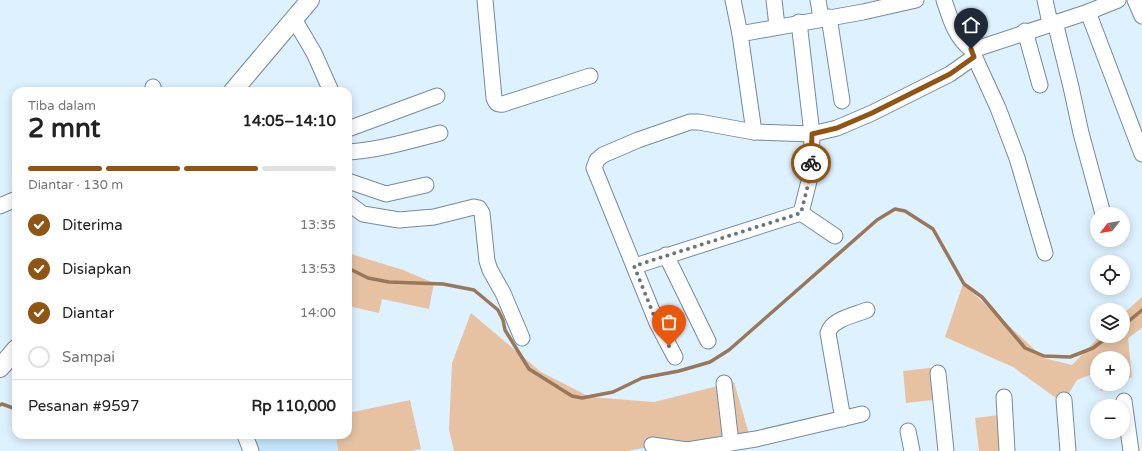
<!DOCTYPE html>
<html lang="id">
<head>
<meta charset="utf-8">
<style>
	body { margin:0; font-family:"Varela Round",sans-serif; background:#f6f6f6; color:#222; height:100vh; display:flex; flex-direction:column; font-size:15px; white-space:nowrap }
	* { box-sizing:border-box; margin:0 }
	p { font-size:13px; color:#767676 }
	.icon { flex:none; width:22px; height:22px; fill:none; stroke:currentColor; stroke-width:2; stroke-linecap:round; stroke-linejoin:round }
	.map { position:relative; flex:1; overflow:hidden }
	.side { position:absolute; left:12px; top:87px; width:340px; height:352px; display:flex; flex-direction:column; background:#fff; border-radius:12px; box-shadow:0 2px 10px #0003 }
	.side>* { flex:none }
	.needle { width:26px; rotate:239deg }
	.buttons { position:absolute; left:1090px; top:207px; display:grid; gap:8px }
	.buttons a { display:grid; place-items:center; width:40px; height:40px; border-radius:50%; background:#fff; box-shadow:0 2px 10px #0003; font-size:20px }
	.pin { position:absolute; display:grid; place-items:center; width:34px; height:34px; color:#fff; margin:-41px -17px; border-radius:50% 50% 50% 0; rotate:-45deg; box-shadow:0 0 4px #0007 }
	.pin .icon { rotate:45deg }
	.courier { position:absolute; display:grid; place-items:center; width:40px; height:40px; margin:-20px; border:3px solid #905513; border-radius:50%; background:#fff; color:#222; box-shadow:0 1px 5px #0007 }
	.headline em { font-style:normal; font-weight:800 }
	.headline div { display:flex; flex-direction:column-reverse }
	.headline { display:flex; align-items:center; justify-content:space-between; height:68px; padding:0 16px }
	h1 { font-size:26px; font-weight:800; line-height:30px }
	.bar { display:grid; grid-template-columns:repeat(4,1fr); gap:6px 4px; align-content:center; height:48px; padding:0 16px }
	.bar i { height:5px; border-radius:3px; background:#e0e0e0 }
	.bar .active { background:#905513 }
	.bar p { grid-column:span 4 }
	.line { display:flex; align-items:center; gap:10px; padding:0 16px; border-top:1px solid #e0e0e0 }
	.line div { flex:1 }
	ol { padding:0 16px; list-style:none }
	li { display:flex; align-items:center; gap:12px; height:44px }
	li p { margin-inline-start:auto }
	li .icon { padding:4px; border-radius:50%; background:#905513; color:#fff; stroke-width:4 }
	li:last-child { color:#767676 }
	li i { width:22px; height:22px; border:2px solid #e0e0e0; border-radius:50% }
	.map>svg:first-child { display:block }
</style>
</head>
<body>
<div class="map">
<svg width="1142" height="451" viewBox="0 0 1142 451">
	<rect width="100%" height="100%" fill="#def1ff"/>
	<path fill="#c7e6fc" d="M251 435H336L338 451H256Z"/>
	<g fill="#e6c2a3">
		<path d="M348 253 403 270 434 283 429 309 382 299 379 313 348 306Z"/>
		<path d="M963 284 1044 358 1072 365 1100 336H1123V314L1142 297V328L1128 338 1132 377 1123 381V358H1097V379L1095 373 1077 380 1063 403 1013 367 945 337Z"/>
		<path d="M471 313 541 372 590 397 654 402 734 382 749 434 709 447 643 448 628 451H454L449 430 452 363Z"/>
		<path d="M939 367 943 399 906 403 903 371Z"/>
		<path d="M1099 384H1117L1101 391Z"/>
		<path d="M410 400 421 449 411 451H338L336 435H348V413Z"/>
		<path d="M1008 414 1011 451H979L975 418Z"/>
	</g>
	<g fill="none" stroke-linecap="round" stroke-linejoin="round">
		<g stroke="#98775a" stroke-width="3.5">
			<path d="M348 268 368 278 389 282 443 284 474 290 498 310 503 320 505 330 529 369 572 396 582 398 613 392 642 378 679 371 710 362 729 350 877 220 895 209 905 211 933 229 964 284 982 297 1025 348 1044 356 1070 357 1093 348 1109 336"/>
			<path d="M1123 326 1142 310"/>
			<path d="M0 405 2 404 16 409"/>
		</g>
		<g stroke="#758b9b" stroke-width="17">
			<g id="minor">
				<path d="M485 0 494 98C496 103 497 105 503 104L590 76"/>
				<path d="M733 0 740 34 754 132"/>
				<path d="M774 0 777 26"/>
				<path d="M818 0 821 18"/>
				<path d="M944 0C950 18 955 37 971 49L979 48 1088 12 1118 0"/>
				<path d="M1045 0 1050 23"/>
				<path d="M1135 0 1142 16"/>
				<path d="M1088 12 1142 154"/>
				<path d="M829 17 842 101"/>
				<path d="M294 19 314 53 331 91"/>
				<path d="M1055 22 1071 87 1081 133 1103 214"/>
				<path d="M1025 31 1040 85"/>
				<path d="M740 34 863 12 916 0"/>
				<path d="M971 49 998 108 1017 158 1045 253"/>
				<path d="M153 87 154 91"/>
				<path d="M348 129 437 96"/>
				<path d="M348 152C380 150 409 141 440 133"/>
				<path d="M348 181 386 194 426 185"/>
				<path d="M348 203 363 214 399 220 434 217 474 207 479 208 482 213 487 261 490 270 503 293 522 338"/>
				<path d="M0 206 16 199"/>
				<path d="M801 213 835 236"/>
				<path d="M666 255 708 341"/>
				<path d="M635 266 801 213 811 173 812 134 799 22"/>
				<path d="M675 357 657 323 599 180 594 168 597 160 603 155 638 140 690 122H699L754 132 812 134 837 128 872 113 950 74 974 57"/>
				<path d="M938 373 946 451"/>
				<path d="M724 383 731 443"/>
				<path d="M1004 397 1007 451"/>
				<path d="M1064 400 1068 451"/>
				<path d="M1124 401 1131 451"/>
				<path d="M843 419 828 333C832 319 855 315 867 310"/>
				<path d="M908 431 912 451"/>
				<path d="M245 435 251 451"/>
				<path d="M652 445 687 450"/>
				<path d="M687 451V450L756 439 862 414"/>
			</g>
		</g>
		<g stroke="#758b9b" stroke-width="20">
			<g id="major">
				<path d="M233 91 310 0"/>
				<path d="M0 368 16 349"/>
			</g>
		</g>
		<use href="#minor" stroke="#fff" stroke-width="15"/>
		<use href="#major" stroke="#fff" stroke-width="18"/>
	</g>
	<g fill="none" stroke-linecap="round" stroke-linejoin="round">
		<path stroke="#68757e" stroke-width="4" stroke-dasharray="0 7.2" d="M669 346 657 323 634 266 801 213 811 173V163"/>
		<path stroke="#905513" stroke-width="5" d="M811 163 812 134 837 128 872 113 950 74 974 57 971 49"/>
	</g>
</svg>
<div class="buttons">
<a><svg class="needle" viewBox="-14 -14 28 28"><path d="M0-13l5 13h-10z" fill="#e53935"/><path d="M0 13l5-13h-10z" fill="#767676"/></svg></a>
<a><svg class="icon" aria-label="locate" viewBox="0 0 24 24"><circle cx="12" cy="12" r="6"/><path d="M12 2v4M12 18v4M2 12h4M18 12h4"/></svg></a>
<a><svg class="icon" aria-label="layers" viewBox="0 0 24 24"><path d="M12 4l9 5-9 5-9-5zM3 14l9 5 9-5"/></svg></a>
<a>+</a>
<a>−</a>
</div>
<div class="pin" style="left:669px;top:346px;background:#ea580c"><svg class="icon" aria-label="bag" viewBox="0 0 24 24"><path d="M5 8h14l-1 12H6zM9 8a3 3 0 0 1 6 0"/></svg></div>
<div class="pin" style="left:971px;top:49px;background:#1f2937"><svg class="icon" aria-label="home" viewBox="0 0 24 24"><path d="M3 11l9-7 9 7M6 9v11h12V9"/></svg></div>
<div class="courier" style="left:811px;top:163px"><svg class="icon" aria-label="bike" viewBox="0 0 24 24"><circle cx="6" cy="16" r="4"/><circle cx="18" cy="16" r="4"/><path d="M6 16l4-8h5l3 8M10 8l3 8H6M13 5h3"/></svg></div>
<section class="side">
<div class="headline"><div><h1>2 mnt</h1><p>Tiba dalam</p></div><em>14:05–14:10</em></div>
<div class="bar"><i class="active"></i><i class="active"></i><i class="active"></i><i></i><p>Diantar · 130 m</p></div>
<ol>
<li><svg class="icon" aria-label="check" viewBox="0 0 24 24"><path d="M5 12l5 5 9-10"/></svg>Diterima<p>13:35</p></li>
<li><svg class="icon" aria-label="check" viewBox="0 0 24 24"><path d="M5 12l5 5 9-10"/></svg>Disiapkan<p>13:53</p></li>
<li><svg class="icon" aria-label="check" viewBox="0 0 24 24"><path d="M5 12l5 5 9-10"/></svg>Diantar<p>14:00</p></li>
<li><i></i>Sampai</li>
</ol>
<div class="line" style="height:52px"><div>Pesanan #9597</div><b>Rp 110,000</b></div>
</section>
</div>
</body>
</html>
